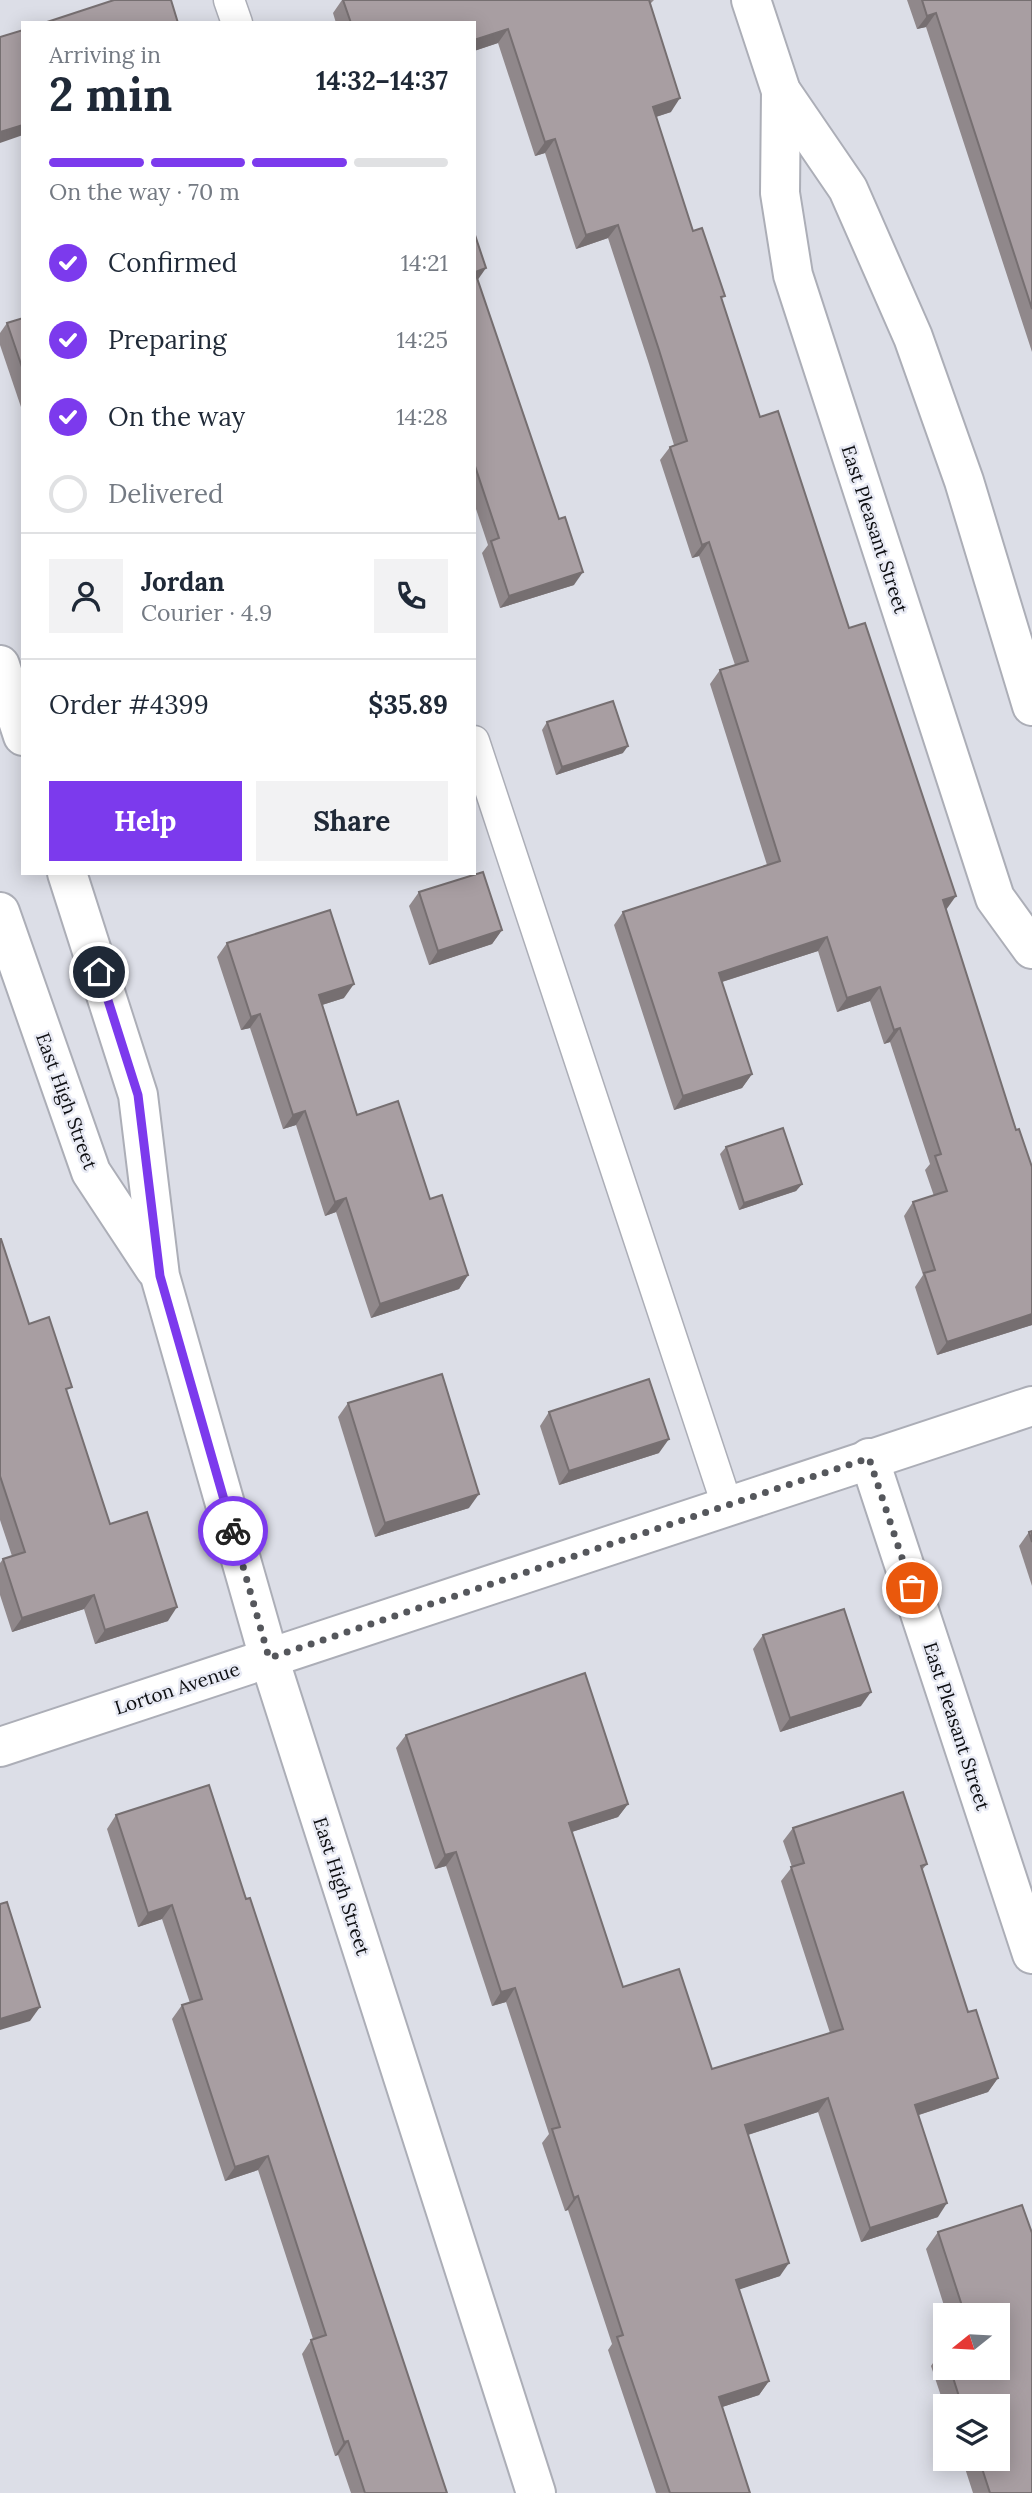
<!DOCTYPE html>
<html lang="en">
<head>
<meta charset="utf-8">
<style>
	body { margin:0; font-family:Lora,serif; background:#f2f2f3; color:#1f2937; height:100vh; display:flex; flex-direction:column; font-size:26px; white-space:nowrap }
	* { box-sizing:border-box; margin:0 }
	p { font-size:23px; color:#747a83 }
	.icon { flex:none; width:38px; height:38px; fill:none; stroke:currentColor; stroke-width:2; stroke-linecap:round; stroke-linejoin:round }
	.map { position:relative; flex:1; overflow:hidden }
	.panel { position:absolute; left:21px; top:21px; width:455px; height:854px; display:flex; flex-direction:column; background:#fff; border-radius:0px; box-shadow:0 4px 18px #0003 }
	.panel>* { flex:none }
	.needle { width:46px; rotate:252deg }
	.tools { position:absolute; left:933px; top:2303px; display:grid; gap:14px }
	.tools a { display:grid; place-items:center; width:77px; height:77px; border-radius:0px; background:#fff; box-shadow:0 4px 18px #0003; font-size:35px }
	.pin { position:absolute; display:grid; place-items:center; width:60px; height:60px; color:#fff; margin:-30px; border:4px solid #fff; border-radius:50%; box-shadow:0 2px 7px #0007 }
	.courier { position:absolute; display:grid; place-items:center; width:70px; height:70px; margin:-35px; border:5px solid #7c3aed; border-radius:50%; background:#fff; color:#222; box-shadow:0 2px 9px #0007 }
	.summary em { font-style:normal; font-weight:700 }
	.summary div { display:flex; flex-direction:column-reverse }
	.summary { display:flex; align-items:center; justify-content:space-between; height:119px; padding:0 28px }
	h1 { font-size:46px; font-weight:700; line-height:52px }
	.bar { display:grid; grid-template-columns:repeat(4,1fr); gap:10px 7px; align-content:center; height:84px; padding:0 28px }
	.bar i { height:9px; border-radius:5px; background:#e0e1e3 }
	.bar .current { background:#7c3aed }
	.bar p { grid-column:span 4 }
	.line { display:flex; align-items:center; gap:18px; padding:0 28px; border-top:2px solid #e0e1e3 }
	.line div { flex:1 }
	.round { display:grid; place-items:center; flex:none; width:74px; height:74px; border-radius:0px; background:#f2f2f3 }
	ol { padding:0 28px; list-style:none }
	li { display:flex; align-items:center; gap:21px; height:77px }
	li p { margin-inline-start:auto }
	li .icon { padding:7px; border-radius:50%; background:#7c3aed; color:#fff; stroke-width:4 }
	li:last-child { color:#747a83 }
	li i { width:38px; height:38px; border:4px solid #e0e1e3; border-radius:50% }
	.button { display:flex; gap:14px; margin-top:auto; padding:14px 28px }
	.button a { flex:1; height:80px; border-radius:0px; background:#7c3aed; color:#fff; font-size:28px; font-weight:700; line-height:80px; text-align:center }
	.button a+a { background:#f2f2f3; color:#1f2937 }
	.map>svg:first-child { display:block }
</style>
</head>
<body>
<div class="map">
<svg width="1032" height="2493" viewBox="0 0 1032 2493">
	<rect width="100%" height="100%" fill="#dcdee7"/>
	<g fill="none" stroke-linecap="round" stroke-linejoin="round">
		<g stroke="#acaeb7" stroke-width="33">
			<g id="lane">
				<path d="M229 0 237 23"/>
				<path d="M474 741 727 1505"/>
			</g>
		</g>
		<g stroke="#acaeb7" stroke-width="42">
			<g id="street">
				<path d="M751 0 781 91 848 189 913 337 964 481 1032 706"/>
				<path d="M781 91 780 193 793 275 995 898 1032 949"/>
				<path d="M0 665 23 736"/>
				<path d="M67 873 138 1095 160 1276 269 1658 536 2493"/>
				<path d="M0 912 91 1172 155 1269"/>
				<path d="M869 1458 1032 1954"/>
				<path d="M0 1747 1032 1406"/>
			</g>
		</g>
		<use href="#lane" stroke="#fff" stroke-width="30"/>
		<use href="#street" stroke="#fff" stroke-width="38"/>
	</g>
	<g fill="#90888b">
		<path d="M342 0H654L650 4 671 112 656 117 693 231 722 300 760 417 849 628 946 910 1032 1325 937 1355 915 1287 923 1275 904 1216 913 1202 934 1196 925 1170 930 1164 890 1042 884 1044 870 1001 837 1012 818 951 722 982 752 1074 742 1088 674 1110 614 925 623 912 767 865 710 684 720 670 735 665 699 556 692 558 660 460 670 447 674 445 649 364 608 238 576 249 545 153 535 156 498 43 474 51V23H336L333 13Z"/>
		<path d="M907 0H1032V352L926 27 917 29Z"/>
		<path d="M474 232 478 280 574 585 500 608 482 553 488 545 474 503Z"/>
		<path d="M23 318V413L0 345V333L7 323Z"/>
		<path d="M547 722 623 753 556 775 542 730Z"/>
		<path d="M419 892 502 930 492 944 429 965 409 906Z"/>
		<path d="M227 943 344 998 322 1005 357 1115 430 1199 468 1275 459 1289 371 1318 336 1212 325 1216 296 1125 283 1129 250 1028 241 1030 217 957Z"/>
		<path d="M726 1147 802 1184 796 1191 739 1210 720 1154Z"/>
		<path d="M0 1239 29 1324 67 1393 110 1524 168 1621 95 1644 84 1609 12 1632 0 1595V1563L3 1559 12 1556 0 1520Z"/>
		<path d="M348 1403 469 1508 375 1537 338 1417Z"/>
		<path d="M549 1412 659 1453 559 1485 540 1426Z"/>
		<path d="M1032 1531V1586L1019 1546 1029 1532Z"/>
		<path d="M763 1635 861 1706 780 1732 753 1649Z"/>
		<path d="M406 1735 628 1804 618 1817 572 1832 623 1987 712 2069 830 2033 781 1881 792 1867 783 1841 793 1828 927 1864 922 1870 968 2012 998 2078 988 2092 919 2115 938 2217 861 2242 818 2112 748 2135 780 2276 739 2289 769 2381 759 2395 722 2407 750 2493H656L608 2350 612 2344 568 2210 565 2211 542 2143 549 2134 506 2002 492 2006 446 1866 435 1869 396 1748Z"/>
		<path d="M116 1815 246 1899 447 2493H351L338 2455 335 2456 302 2354 311 2340 313 2339 258 2170 225 2181 172 2019 182 2005 190 2003 162 1919 138 1927 107 1829Z"/>
		<path d="M1022 2205 1032 2233V2493H973L962 2459H998V2406H945V2408L931 2366 943 2348H945V2368H998V2315H947L926 2249 938 2232Z"/>
	</g>
	<g fill="#766f71">
		<path d="M936 13 926 27 917 29 927 16Z"/>
		<path d="M508 29 498 43 474 51V40Z"/>
		<path d="M680 98 671 112 643 121 653 107Z"/>
		<path d="M23 125V135L0 143V132Z"/>
		<path d="M555 139 545 153 535 156 545 142Z"/>
		<path d="M618 225 608 238 576 249 586 235Z"/>
		<path d="M486 268 477 281 475 272Z"/>
		<path d="M709 542 699 556 692 558 702 545Z"/>
		<path d="M583 572 574 585 500 608 509 596Z"/>
		<path d="M628 746 623 753 556 775 562 767Z"/>
		<path d="M956 896 946 910 943 900Z"/>
		<path d="M502 930 492 944 429 965 438 951Z"/>
		<path d="M827 937 818 951 709 986 719 973Z"/>
		<path d="M354 984 344 998 309 1009 319 995Z"/>
		<path d="M880 987 870 1001 837 1012 847 998Z"/>
		<path d="M260 1014 250 1028 241 1030 251 1017Z"/>
		<path d="M900 1028 890 1042 884 1044 894 1030Z"/>
		<path d="M752 1074 742 1088 674 1110 683 1096Z"/>
		<path d="M305 1111 296 1125 283 1129 293 1115Z"/>
		<path d="M802 1184 796 1191 739 1210 744 1203Z"/>
		<path d="M346 1198 336 1212 325 1216 335 1202Z"/>
		<path d="M468 1275 459 1289 371 1318 380 1304Z"/>
		<path d="M1032 1314V1325L937 1355 947 1342Z"/>
		<path d="M669 1439 659 1453 559 1485 569 1471Z"/>
		<path d="M479 1494 469 1508 375 1537 385 1523Z"/>
		<path d="M94 1595 84 1609 12 1632 22 1618Z"/>
		<path d="M177 1607 168 1621 95 1644 105 1630Z"/>
		<path d="M871 1692 861 1706 780 1732 790 1718Z"/>
		<path d="M628 1804 618 1817 559 1836 569 1823Z"/>
		<path d="M456 1852 446 1866 435 1869 445 1855Z"/>
		<path d="M172 1905 162 1919 138 1927 148 1913Z"/>
		<path d="M515 1988 506 2002 492 2006 501 1992Z"/>
		<path d="M40 2007 30 2021 0 2030V2019Z"/>
		<path d="M998 2078 988 2092 906 2119 915 2105Z"/>
		<path d="M828 2098 818 2112 735 2139 745 2125Z"/>
		<path d="M268 2156 258 2170 225 2181 235 2167Z"/>
		<path d="M578 2196 568 2210 565 2211 574 2198Z"/>
		<path d="M947 2203 938 2217 861 2242 870 2228Z"/>
		<path d="M789 2263 780 2276 726 2294 736 2280Z"/>
		<path d="M769 2381 759 2395 710 2411 719 2397Z"/>
		<path d="M348 2441 338 2455 335 2456 344 2442Z"/>
	</g>
	<g fill="#a89ea2" stroke="#766f71" stroke-width="2">
		<path d="M114 0H171L178 23H44Z"/>
		<path d="M343 0H649L680 98 653 107 693 231 702 228 725 296 721 297 760 417 778 411 849 628 865 623 956 896 943 900 1016 1130 1019 1129 1032 1167V1314L947 1342 924 1273 935 1270 913 1202 947 1191 935 1156 941 1154 900 1028 894 1030 880 987 847 998 827 937 719 973 752 1074 683 1096 623 912 780 861 720 670 748 661 709 542 702 545 670 447 687 441 659 350 618 225 586 235 555 139 545 142 508 29 474 40V23H351Z"/>
		<path d="M922 0H1032V309L936 13 927 16Z"/>
		<path d="M23 30V125L0 132V37Z"/>
		<path d="M474 232 486 268 475 272 559 519 565 517 583 572 509 596 491 541 499 538 474 463Z"/>
		<path d="M23 318V370L7 323Z"/>
		<path d="M613 701 628 746 562 767 547 722Z"/>
		<path d="M483 872 502 930 438 951 419 892Z"/>
		<path d="M330 910 354 984 319 995 357 1115 398 1101 430 1199 442 1195 468 1275 380 1304 346 1198 335 1202 305 1111 293 1115 260 1014 251 1017 227 943Z"/>
		<path d="M783 1128 802 1184 744 1203 726 1147Z"/>
		<path d="M0 1239H1L29 1324 49 1317 72 1387 66 1389 110 1524 147 1512 177 1607 105 1630 94 1595 22 1618 3 1559 25 1552 0 1476Z"/>
		<path d="M442 1374 479 1494 385 1523 348 1403Z"/>
		<path d="M649 1379 669 1439 569 1471 549 1412Z"/>
		<path d="M1032 1531V1542L1029 1532Z"/>
		<path d="M844 1609 871 1692 790 1718 763 1635Z"/>
		<path d="M585 1673 628 1804 569 1823 623 1987 679 1969 712 2069 843 2029 791 1867 804 1863 793 1828 903 1792 927 1864 921 1866 968 2012 976 2010 998 2078 915 2105 947 2203 870 2228 828 2098 745 2125 789 2263 736 2280 769 2381 719 2397 750 2493H670L617 2337 623 2335 578 2196 574 2198 552 2129 560 2127 515 1988 501 1992 456 1852 445 1855 406 1735Z"/>
		<path d="M209 1785 246 1899 250 1898 447 2493H365L348 2441 344 2442 311 2340 326 2335 268 2156 235 2167 182 2005 202 1999 172 1905 148 1913 116 1815Z"/>
		<path d="M7 1902 40 2007 0 2019V1904Z"/>
		<path d="M1022 2205 1032 2233V2493H990L979 2459H998V2406H962L950 2368H998V2315H965L938 2232Z"/>
	</g>
	<g fill="none" stroke-linecap="round" stroke-linejoin="round">
		<path stroke="#55575c" stroke-width="7" stroke-dasharray="0 12.6" d="M233 1531 269 1658 869 1458 912 1588"/>
		<path stroke="#7c3aed" stroke-width="9" d="M99 972 138 1095 160 1276 233 1531"/>
	</g>
	<g text-anchor="middle" stroke-width="5" stroke-linejoin="round" paint-order="stroke">
		<g font-size="19" fill="#0d0e11" stroke="#e9ebf5">
			<text transform="translate(875 529) rotate(72)" y="7">East Pleasant Street</text>
			<text transform="translate(67 1101) rotate(70)" y="7">East High Street</text>
			<text transform="translate(177 1688) rotate(-18)" y="7">Lorton Avenue</text>
			<text transform="translate(957 1726) rotate(72)" y="7">East Pleasant Street</text>
			<text transform="translate(342 1886) rotate(72)" y="7">East High Street</text>
		</g>
	</g>
</svg>
<div class="tools">
<a><svg class="needle" viewBox="-14 -14 28 28"><path d="M0-13l5 13h-10z" fill="#e53935"/><path d="M0 13l5-13h-10z" fill="#747a83"/></svg></a>
<a><svg class="icon" aria-label="layers" viewBox="0 0 24 24"><path d="M12 4l9 5-9 5-9-5zM3 14l9 5 9-5"/></svg></a>
</div>
<div class="pin" style="left:912px;top:1588px;background:#ea580c"><svg class="icon" aria-label="bag" viewBox="0 0 24 24"><path d="M5 8h14l-1 12H6zM9 8a3 3 0 0 1 6 0"/></svg></div>
<div class="pin" style="left:99px;top:972px;background:#1f2937"><svg class="icon" aria-label="home" viewBox="0 0 24 24"><path d="M3 11l9-7 9 7M6 9v11h12V9"/></svg></div>
<div class="courier" style="left:233px;top:1531px"><svg class="icon" aria-label="bike" viewBox="0 0 24 24"><circle cx="6" cy="16" r="4"/><circle cx="18" cy="16" r="4"/><path d="M6 16l4-8h5l3 8M10 8l3 8H6M13 5h3"/></svg></div>
<section class="panel">
<div class="summary"><div><h1>2 min</h1><p>Arriving in</p></div><em>14:32–14:37</em></div>
<div class="bar"><i class="current"></i><i class="current"></i><i class="current"></i><i></i><p>On the way · 70 m</p></div>
<ol>
<li><svg class="icon" aria-label="check" viewBox="0 0 24 24"><path d="M5 12l5 5 9-10"/></svg>Confirmed<p>14:21</p></li>
<li><svg class="icon" aria-label="check" viewBox="0 0 24 24"><path d="M5 12l5 5 9-10"/></svg>Preparing<p>14:25</p></li>
<li><svg class="icon" aria-label="check" viewBox="0 0 24 24"><path d="M5 12l5 5 9-10"/></svg>On the way<p>14:28</p></li>
<li><i></i>Delivered</li>
</ol>
<div class="line" style="height:126px"><a class="round"><svg class="icon" aria-label="person" viewBox="0 0 24 24"><circle cx="12" cy="8" r="4"/><path d="M4 21q1-7 8-7t8 7"/></svg></a><div><b>Jordan</b><p>Courier · 4.9</p></div><a class="round"><svg class="icon" aria-label="phone" viewBox="0 0 24 24"><path d="M5 4h4l2 5-3 2q2 4 5 5l2-3 5 2v4C11 20 4 13 5 4z"/></svg></a></div>
<div class="line" style="height:91px"><div>Order #4399</div><b>$35.89</b></div>
<div class="button"><a>Help</a><a>Share</a></div>
</section>
</div>
</body>
</html>
